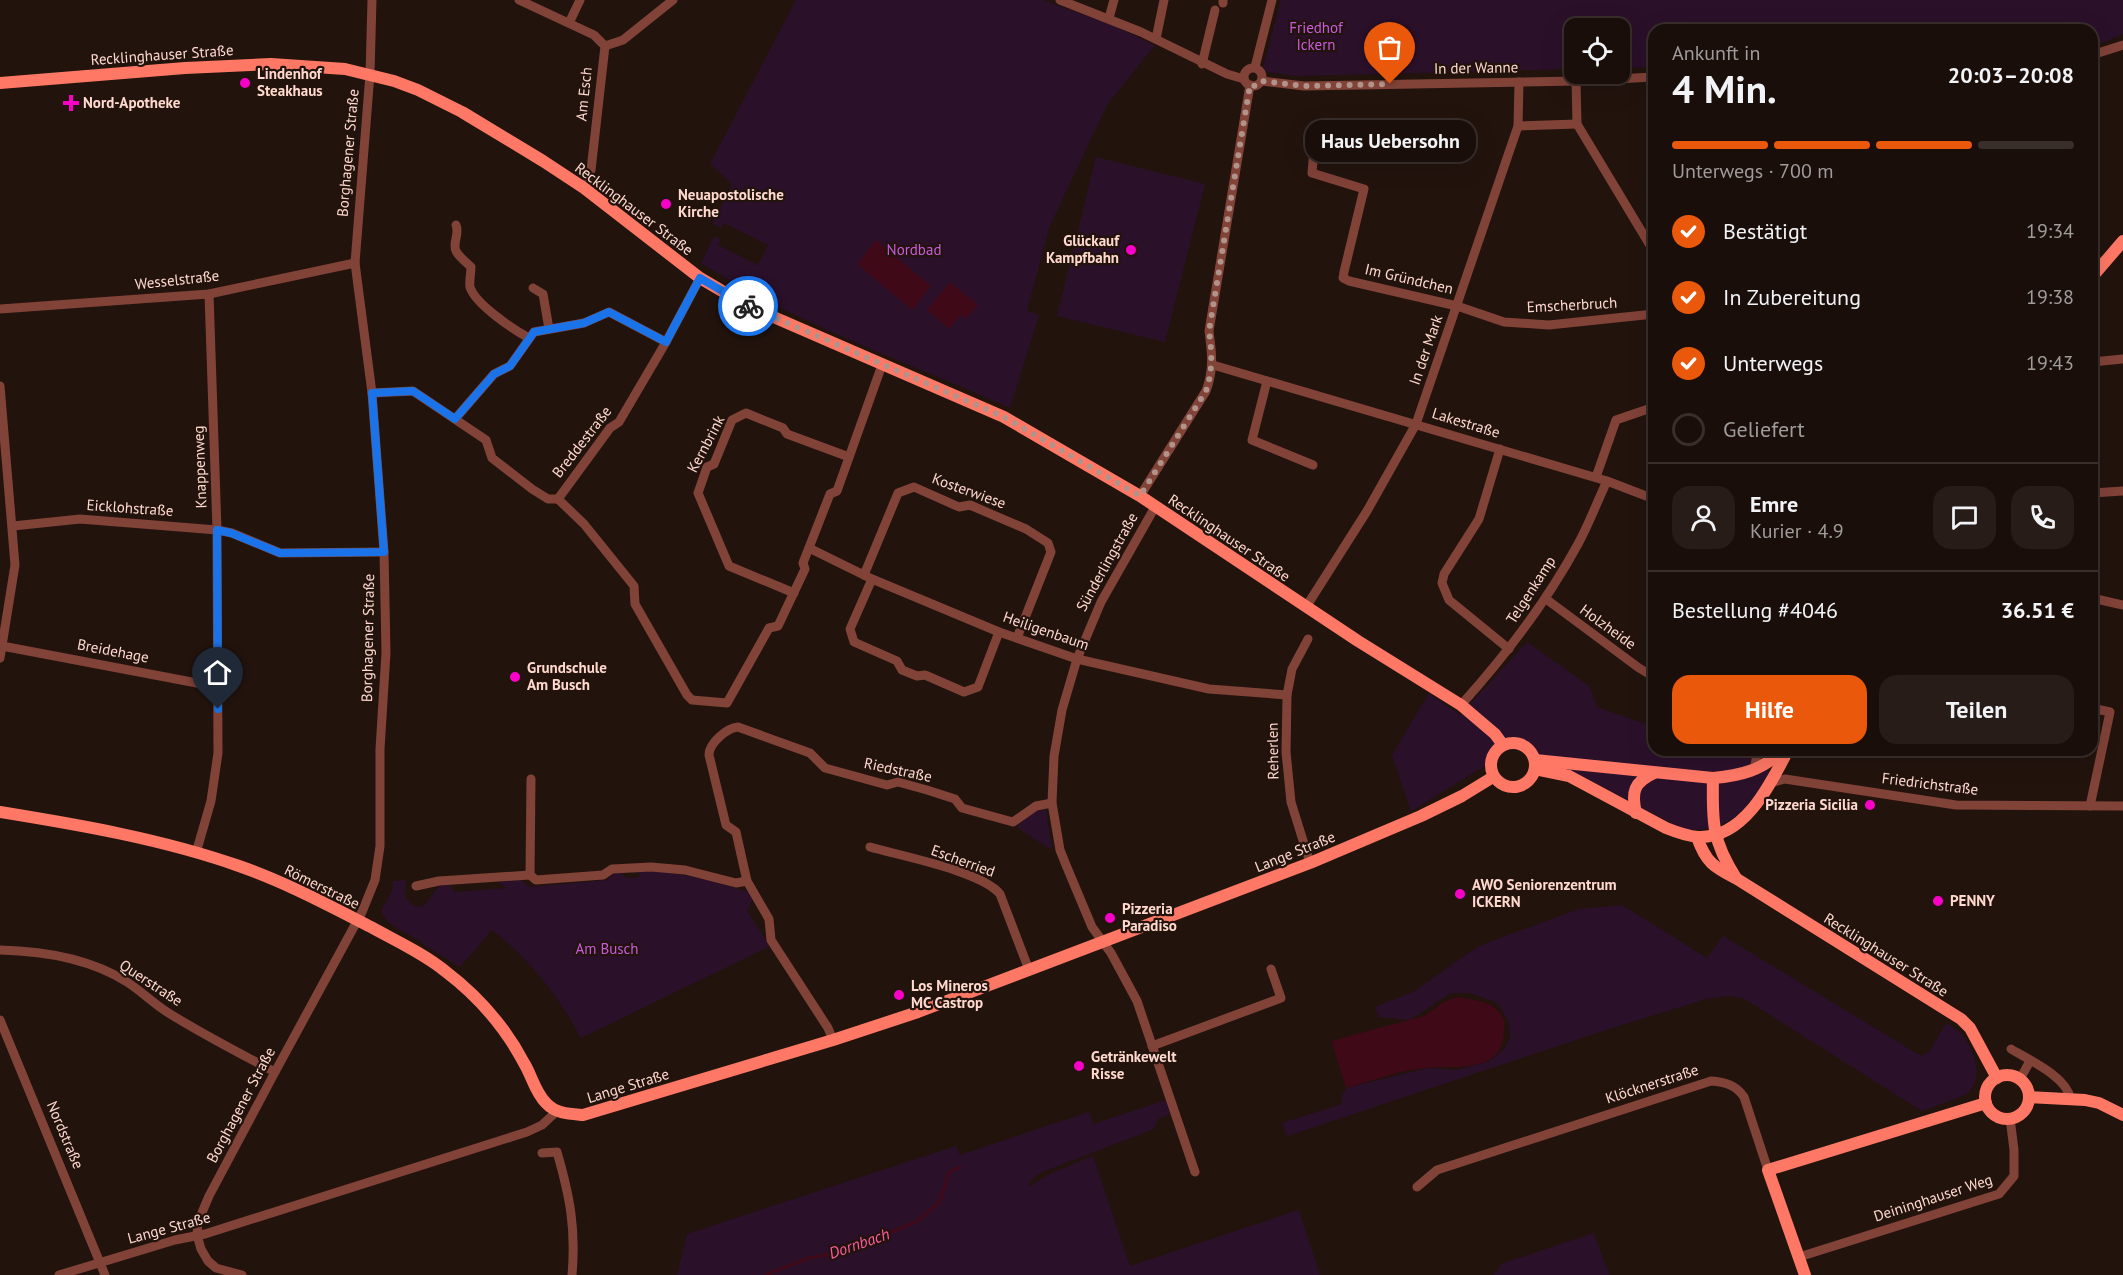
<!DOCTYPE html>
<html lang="de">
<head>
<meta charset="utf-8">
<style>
	body { margin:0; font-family:"PT Sans",sans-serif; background:#271c18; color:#f1f3f6; height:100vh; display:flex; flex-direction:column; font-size:22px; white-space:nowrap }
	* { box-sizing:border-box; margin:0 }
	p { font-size:20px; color:#9f9c9c }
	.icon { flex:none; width:33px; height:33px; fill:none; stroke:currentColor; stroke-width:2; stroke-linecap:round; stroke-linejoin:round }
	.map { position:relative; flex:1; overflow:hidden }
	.sheet { position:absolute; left:1648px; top:24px; width:450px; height:732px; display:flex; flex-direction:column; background:#1a0e0a; border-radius:18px; box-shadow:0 6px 24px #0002,0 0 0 2px #382e2b }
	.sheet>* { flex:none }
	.buttons { position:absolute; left:1564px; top:18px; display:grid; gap:12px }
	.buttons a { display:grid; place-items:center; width:66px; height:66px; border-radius:12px; background:#1a0e0a; box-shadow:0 6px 24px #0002,0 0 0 2px #382e2b; font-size:30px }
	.pin { position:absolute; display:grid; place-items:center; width:51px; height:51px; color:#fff; margin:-62px -26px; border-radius:50% 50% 50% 0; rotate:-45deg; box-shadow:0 0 6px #0007 }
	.pin .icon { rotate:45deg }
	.courier { position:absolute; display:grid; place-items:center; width:60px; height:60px; margin:-30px; border:4px solid #1a73e8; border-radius:50%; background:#fff; color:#222; box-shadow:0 2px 8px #0007 }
	.bubble { position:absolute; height:42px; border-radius:18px; background:#1a0e0a; box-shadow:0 6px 24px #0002,0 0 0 2px #382e2b; font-size:20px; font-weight:700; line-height:42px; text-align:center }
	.summary em { font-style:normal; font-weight:700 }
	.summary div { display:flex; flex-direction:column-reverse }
	.summary { display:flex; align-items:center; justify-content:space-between; height:102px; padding:0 24px }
	h1 { font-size:39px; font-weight:700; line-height:45px }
	.bar { display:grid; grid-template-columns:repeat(4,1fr); gap:9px 6px; align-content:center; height:72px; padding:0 24px }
	.bar i { height:8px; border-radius:4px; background:#382e2b }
	.bar .on { background:#ea580c }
	.bar p { grid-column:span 4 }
	.line { display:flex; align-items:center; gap:15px; padding:0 24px; border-top:2px solid #382e2b }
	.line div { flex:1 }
	.round { display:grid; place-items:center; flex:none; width:63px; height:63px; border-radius:18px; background:#271c18 }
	ol { padding:0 24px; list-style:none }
	li { display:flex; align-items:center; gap:18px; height:66px }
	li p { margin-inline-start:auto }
	li .icon { padding:6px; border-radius:50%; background:#ea580c; color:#fff; stroke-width:4 }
	li:last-child { color:#9f9c9c }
	li i { width:33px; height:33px; border:3px solid #382e2b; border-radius:50% }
	.button { display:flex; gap:12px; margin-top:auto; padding:12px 24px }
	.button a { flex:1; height:69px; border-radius:18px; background:#ea580c; color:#fff; font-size:24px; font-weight:700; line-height:69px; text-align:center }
	.button a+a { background:#271c18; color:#f1f3f6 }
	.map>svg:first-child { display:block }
</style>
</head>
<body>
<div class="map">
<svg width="2123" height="1275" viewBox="0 0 2123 1275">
	<rect width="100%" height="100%" fill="#22130d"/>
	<g fill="#2b102a">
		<path d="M796 0H1043L1109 24 1155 45 1107 105 1049 228 1027 311 1039 315 1010 408C906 361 798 325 701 263L714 236 721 239 718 245 758 265 768 245 724 223 721 228 712 224 732 184 710 164Z"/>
		<path d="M1281 0H2123V34L2093 47 2092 30H1654V67L1620 68V28H1575V69L1297 76 1262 71Z"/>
		<path d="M1096 157 1205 184 1165 342 1057 316Z"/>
		<path d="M1527 642 1589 686 1597 707 1654 727V750H1752V756L1771 773C1745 809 1733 832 1684 830L1578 774 1541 765C1539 746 1529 745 1513 737L1490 749 1485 766 1411 811 1392 755 1429 693 1460 715Z"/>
		<path d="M1042 809 1046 811 1052 848 1050 849 1018 828V825L1037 810Z"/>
		<path d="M637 871C676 870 711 881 749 892L754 898 747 911 770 946 581 1038C559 997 530 959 492 930L460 967 421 943V941C411 935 375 921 383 906 389 897 393 892 393 881L406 880 405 897 415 907 424 906 439 886 450 885 455 892 505 888 499 882 521 880 529 887 607 880 616 872H621L626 878 641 877Z"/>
		<path d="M1622 905 1707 958 1723 936 1921 1056 1929 1052 1946 1023C1952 1027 1958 1030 1962 1035 1975 1050 1985 1081 1965 1095L1922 1111 1745 999 1729 996 1706 999 1612 1028 1287 1136 1282 1123 1342 1104 1341 1098 1346 1088 1428 1068 1457 1070 1488 1062 1504 1049 1510 1038 1509 1022 1498 1003 1470 993H1451L1410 1020 1379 1017 1375 1007 1413 992 1479 946 1579 909Z"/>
		<path d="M1166 1100 1170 1114 1158 1119 1154 1129 1050 1169 1039 1174 1028 1184 1030 1186 1047 1175 1093 1156 1130 1266 1299 1210 1320 1275H677L687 1234 956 1146 960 1155 1089 1112 1093 1124Z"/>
		<path d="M1594 1233 1609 1275H1494L1501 1264Z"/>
	</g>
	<g fill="#3f0917">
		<path d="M876 240 931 286 912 310 857 264Z"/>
		<path d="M950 282 978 305 966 319 961 315 949 329 927 310Z"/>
		<path d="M1457 997C1474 1000 1498 1001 1504 1021 1505 1026 1504 1034 1503 1040 1495 1074 1453 1065 1427 1068 1400 1070 1372 1081 1346 1088L1331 1041 1424 1016 1444 1002Z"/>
	</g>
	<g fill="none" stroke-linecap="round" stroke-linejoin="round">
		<path stroke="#3f0917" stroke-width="3" d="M765 1275 809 1258 839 1253 844 1247 857 1241 874 1239 916 1222 940 1202 949 1172 960 1167"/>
		<g stroke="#814238" stroke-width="9">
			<path d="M519 0 594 35 605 46"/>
			<path d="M1060 0 1141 32 1227 74 1244 79"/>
			<path d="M1223 3V0"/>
			<path d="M1109 18 1114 0"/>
			<path d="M569 23 580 0"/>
			<path d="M1156 39 1164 0"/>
			<path d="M605 46 623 40 673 0"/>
			<path d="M2092 55 2123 45"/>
			<path d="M1202 64 1215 10"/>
			<path d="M1255 67 1272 0"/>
			<circle cx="1253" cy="77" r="9"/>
			<path d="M1262 81 1304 86 1576 81 1654 77"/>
			<path d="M1576 81 1577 124 1654 252"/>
			<path d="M1518 126 1577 124"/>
			<path d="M1314 149 1312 173 1364 189 1344 272 1343 278 1349 281 1457 306 1504 322 1549 325 1654 314"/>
			<path d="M584 188 591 170 605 46"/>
			<path d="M456 225C460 234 452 243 456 251 459 257 466 262 471 267 471 273 469 282 470 287 475 304 514 330 529 338"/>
			<path d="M533 288 543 294 549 329"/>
			<path d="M0 309 209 294 355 263"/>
			<path d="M2092 362 2123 359"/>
			<path d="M1213 365 1607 481 1654 499"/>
			<path d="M1267 381 1252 440 1313 465"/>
			<path d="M0 386 15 565 0 658"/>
			<path d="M372 393 413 391 486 440 492 458 532 489 548 499H558L584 524 634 586 635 604 687 695 692 700 727 703 769 628 778 626 805 569 803 563 830 494 837 491 882 365"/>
			<path d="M455 419 494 374 510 366 534 332 584 323 609 312 666 342"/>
			<path d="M1500 449 1479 519 1444 574 1442 583 1449 600 1509 649"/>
			<path d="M1596 477 1616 420 1654 407"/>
			<path d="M2092 493 2123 491"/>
			<path d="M1140 496 1206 391C1214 370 1212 353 1209 331L1250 85"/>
			<path d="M558 499 610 428 619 422 666 342 700 278"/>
			<path d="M1155 507 1101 602 1077 659 1062 710 1054 756 1052 803 1060 850 1066 865 1092 927 1111 953 1137 1001 1195 1172"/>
			<path d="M13 526 80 519 217 530 232 533 280 553 384 552"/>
			<path d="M809 548 872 579 999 632 1077 659 1209 689 1287 695"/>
			<path d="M864 575 898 493 914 487 959 507 970 505 1026 529 1048 543 1051 552 1017 638"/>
			<path d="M872 579 850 629 854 642 897 661 902 670 917 676 925 675 964 692 978 687 999 632"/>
			<path d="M794 593 729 566 698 493 707 467 714 464 732 420 746 413 783 428 787 434 849 457"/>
			<path d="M2092 598 2123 605"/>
			<path d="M1546 599 1639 668 1654 677"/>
			<path d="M1306 607 1367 511 1416 424 1518 126 1519 82"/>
			<path d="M1308 639 1292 669 1287 695 1286 752 1291 802 1310 863"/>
			<path d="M2 646 218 687"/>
			<path d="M1461 705C1506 655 1546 603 1578 544 1589 524 1597 502 1607 481"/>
			<path d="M1754 770 1758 750"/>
			<path d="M1770 783 1785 779 1956 805 2123 806"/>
			<path d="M2090 806 2110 712 2092 708"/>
			<path d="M870 847C901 856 981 871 1000 894L1029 970"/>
			<path d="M196 853 211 801 218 753 217 530 209 294"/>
			<path d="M530 875 531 779"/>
			<path d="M416 886 439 881 530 875 536 880 603 875 612 869 651 867 685 870 736 883 747 881"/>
			<path d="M0 950C43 951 89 958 127 982 141 991 153 1003 167 1012 202 1034 239 1053 275 1072"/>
			<path d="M0 1020 105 1275"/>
			<path d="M833 1040 828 1028 771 940 769 919 747 881 736 832 726 825 709 755C709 743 727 728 738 727L810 753 825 768 887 785 898 782 927 790 955 799 962 808 1013 822 1036 806 1052 803"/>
			<path d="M1152 1046 1281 998 1271 969"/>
			<path d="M2011 1049C2029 1060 2067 1077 2070 1098"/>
			<path d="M2020 1079 2030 1061"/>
			<path d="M542 1153 557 1152C570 1197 576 1228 572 1275"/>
			<path d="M1417 1187 1437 1170 1711 1081C1725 1082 1736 1085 1744 1097L1768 1170"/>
			<path d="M1799 1257 1999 1194 2014 1176V1150L2010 1118"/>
			<path d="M59 1275 175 1240 205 1234 527 1132 542 1125 557 1111"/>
			<path d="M242 1275 216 1268 208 1261 201 1249 197 1235 198 1222 209 1196 275 1072 362 912 375 880 380 846V749L386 653 384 552 372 393 355 263 370 74 372 0"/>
		</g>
		<g stroke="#ff7865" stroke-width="12">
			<path d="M0 83 185 68 271 64 345 69 394 81 418 90 462 112 543 161 584 188 700 278 746 305 1004 417 1140 496 1358 641 1461 705 1495 734 1503 745"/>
			<path d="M2092 277 2123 241"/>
			<circle cx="1513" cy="765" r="22"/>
			<path d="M1535 760 1713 778C1739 776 1764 770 1782 750"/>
			<path d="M1535 769 1569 776 1666 828C1676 832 1687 836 1698 837 1744 839 1770 785 1788 750"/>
			<path d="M1713 778C1712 821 1712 841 1736 878"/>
			<path d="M0 812C80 825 162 839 239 866 285 882 328 905 371 927 396 941 423 953 445 971 478 996 505 1027 524 1063 532 1076 535 1092 546 1103 556 1114 570 1114 583 1115L833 1040 918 1012 1310 863 1421 816 1462 796 1493 777"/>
			<path d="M1636 813C1631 792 1634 782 1654 773"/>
			<path d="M1697 837C1706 863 1714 867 1737 879L1961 1019 1970 1028 1997 1078"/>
			<circle cx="2007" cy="1097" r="22"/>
			<path d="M2029 1097 2085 1100 2099 1103 2123 1115"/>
			<path d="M1805 1275 1768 1170 1986 1103"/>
		</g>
	</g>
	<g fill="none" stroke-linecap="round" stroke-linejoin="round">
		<path stroke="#b2938a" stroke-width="6" stroke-dasharray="0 10.8" d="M748 306 1004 417 1140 496 1206 391C1213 370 1212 353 1209 331L1250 85 1255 86 1262 81 1304 86 1390 84"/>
		<path stroke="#1a73e8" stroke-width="8" d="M218 709 217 530 231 533 280 553 384 552 372 393 413 391 455 419 494 374 510 366 534 332 584 323 609 312 666 342 700 278 748 306"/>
	</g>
	<g fill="#f900c8" stroke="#22130d" stroke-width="2">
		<circle cx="245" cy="83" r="6"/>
		<path d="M68 94h6v6h6v6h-6v6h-6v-6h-6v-6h6z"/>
		<circle cx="666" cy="204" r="6"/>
		<circle cx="1131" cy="250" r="6"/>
		<circle cx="515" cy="677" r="6"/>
		<circle cx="1870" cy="805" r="6"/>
		<circle cx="1460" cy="894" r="6"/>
		<circle cx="1938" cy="901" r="6"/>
		<circle cx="1110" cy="918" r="6"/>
		<circle cx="899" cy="995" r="6"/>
		<circle cx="1079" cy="1066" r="6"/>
	</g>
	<g text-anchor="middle" stroke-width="4.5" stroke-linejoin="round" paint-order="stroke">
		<g font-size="15" fill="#cb5adf" stroke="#22130d">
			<text x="1316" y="33">Friedhof<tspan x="1316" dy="17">Ickern</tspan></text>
			<text x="914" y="255">Nordbad</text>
			<text x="607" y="954">Am Busch</text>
		</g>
		<g font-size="15" fill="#ffd8ce" stroke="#22130d">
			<text transform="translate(162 55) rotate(-4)" y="5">Recklinghauser Straße</text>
			<text transform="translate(1476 68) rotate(-1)" y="5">In der Wanne</text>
			<text transform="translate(584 94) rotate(-84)" y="5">Am Esch</text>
			<text transform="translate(348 153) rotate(-85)" y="5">Borghagener Straße</text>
			<text transform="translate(634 209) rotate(37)" y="5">Recklinghauser Straße</text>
			<text transform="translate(1409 279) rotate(13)" y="5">Im Gründchen</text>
			<text transform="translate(177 280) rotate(-6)" y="5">Wesselstraße</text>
			<text transform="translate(1572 305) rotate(-3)" y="5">Emscherbruch</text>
			<text transform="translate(1426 350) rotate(-71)" y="5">In der Mark</text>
			<text transform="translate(1466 423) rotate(17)" y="5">Lakestraße</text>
			<text transform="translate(582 442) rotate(-52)" y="5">Breddestraße</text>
			<text transform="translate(706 444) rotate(-62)" y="5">Kernbrink</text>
			<text transform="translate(200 467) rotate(-92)" y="5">Knappenweg</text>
			<text transform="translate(969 491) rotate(20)" y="5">Kosterwiese</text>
			<text transform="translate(130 508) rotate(4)" y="5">Eicklohstraße</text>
			<text transform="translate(1229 538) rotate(34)" y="5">Recklinghauser Straße</text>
			<text transform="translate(1107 562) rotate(-61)" y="5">Sünderlingstraße</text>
			<text transform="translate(1531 590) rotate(-57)" y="5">Telgenkamp</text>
			<text transform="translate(1608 627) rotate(36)" y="5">Holzheide</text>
			<text transform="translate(1046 631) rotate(19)" y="5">Heiligenbaum</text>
			<text transform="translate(368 638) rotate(-89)" y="5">Borghagener Straße</text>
			<text transform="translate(113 651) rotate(11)" y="5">Breidehage</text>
			<text transform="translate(1273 751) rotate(-91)" y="5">Reherlen</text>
			<text transform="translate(898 770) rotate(12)" y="5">Riedstraße</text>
			<text transform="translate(1930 784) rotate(7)" y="5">Friedrichstraße</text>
			<text transform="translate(1295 852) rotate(-22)" y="5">Lange Straße</text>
			<text transform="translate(963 861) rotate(20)" y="5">Escherried</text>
			<text transform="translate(322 887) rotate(26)" y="5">Römerstraße</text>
			<text transform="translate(1886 955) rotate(32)" y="5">Recklinghauser Straße</text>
			<text transform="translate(151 983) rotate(33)" y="5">Querstraße</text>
			<text transform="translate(1652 1084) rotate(-18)" y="5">Klöcknerstraße</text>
			<text transform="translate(628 1086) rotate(-17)" y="5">Lange Straße</text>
			<text transform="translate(241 1105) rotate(-62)" y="5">Borghagener Straße</text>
			<text transform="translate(65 1135) rotate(67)" y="5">Nordstraße</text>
			<text transform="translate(1933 1198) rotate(-18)" y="5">Deininghauser Weg</text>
			<text transform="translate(169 1228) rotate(-15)" y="5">Lange Straße</text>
		</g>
		<g font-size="15" font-weight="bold" fill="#ffd8ce" stroke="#22130d" text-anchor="start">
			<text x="257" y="79">Lindenhof<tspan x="257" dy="17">Steakhaus</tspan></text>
			<text x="83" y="108">Nord-Apotheke</text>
			<text x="678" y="200">Neuapostolische<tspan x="678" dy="17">Kirche</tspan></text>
			<text x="1119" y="246" text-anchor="end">Glückauf<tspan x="1119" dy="17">Kampfbahn</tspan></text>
			<text x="527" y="673">Grundschule<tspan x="527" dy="17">Am Busch</tspan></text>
			<text x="1858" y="810" text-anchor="end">Pizzeria Sicilia</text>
			<text x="1472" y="890">AWO Seniorenzentrum<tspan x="1472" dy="17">ICKERN</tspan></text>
			<text x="1950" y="906">PENNY</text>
			<text x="1122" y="914">Pizzeria<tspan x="1122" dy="17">Paradiso</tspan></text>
			<text x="911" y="991">Los Mineros<tspan x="911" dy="17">MC Castrop</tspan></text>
			<text x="1091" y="1062">Getränkewelt<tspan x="1091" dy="17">Risse</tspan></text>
		</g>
		<g font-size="16" font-style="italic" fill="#ff5ca4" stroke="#22130d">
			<text transform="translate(859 1243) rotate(-19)" y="6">Dornbach</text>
		</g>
	</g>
</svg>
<div class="buttons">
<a><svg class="icon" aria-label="locate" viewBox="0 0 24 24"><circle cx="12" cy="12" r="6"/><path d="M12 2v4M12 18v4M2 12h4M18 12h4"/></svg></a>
</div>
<div class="pin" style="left:1390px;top:84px;background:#ea580c"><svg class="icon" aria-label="bag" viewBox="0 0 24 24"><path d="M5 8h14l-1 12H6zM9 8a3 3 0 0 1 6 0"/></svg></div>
<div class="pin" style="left:218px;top:709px;background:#1f2937"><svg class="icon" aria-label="home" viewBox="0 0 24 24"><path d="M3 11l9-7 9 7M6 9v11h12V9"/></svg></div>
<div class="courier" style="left:748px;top:306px"><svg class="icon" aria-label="bike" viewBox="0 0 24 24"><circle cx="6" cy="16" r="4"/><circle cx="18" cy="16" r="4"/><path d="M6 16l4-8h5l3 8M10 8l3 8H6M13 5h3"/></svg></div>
<div class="bubble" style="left:1305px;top:120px;width:171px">Haus Uebersohn</div>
<section class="sheet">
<div class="summary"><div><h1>4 Min.</h1><p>Ankunft in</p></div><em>20:03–20:08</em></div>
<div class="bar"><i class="on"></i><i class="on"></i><i class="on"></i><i></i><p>Unterwegs · 700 m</p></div>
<ol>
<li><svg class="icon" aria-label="check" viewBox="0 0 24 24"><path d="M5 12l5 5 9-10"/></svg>Bestätigt<p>19:34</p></li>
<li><svg class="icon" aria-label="check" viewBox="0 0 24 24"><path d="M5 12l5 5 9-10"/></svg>In Zubereitung<p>19:38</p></li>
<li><svg class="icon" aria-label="check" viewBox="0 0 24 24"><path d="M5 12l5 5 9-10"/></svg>Unterwegs<p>19:43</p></li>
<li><i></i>Geliefert</li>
</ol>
<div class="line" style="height:108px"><a class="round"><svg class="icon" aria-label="person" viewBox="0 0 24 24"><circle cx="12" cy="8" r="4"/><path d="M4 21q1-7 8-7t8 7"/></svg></a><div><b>Emre</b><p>Kurier · 4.9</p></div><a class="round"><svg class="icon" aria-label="chat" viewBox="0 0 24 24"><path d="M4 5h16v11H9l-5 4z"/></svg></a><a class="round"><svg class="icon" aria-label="phone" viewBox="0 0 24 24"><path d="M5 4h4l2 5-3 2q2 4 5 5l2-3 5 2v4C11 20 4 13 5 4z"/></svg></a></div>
<div class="line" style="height:78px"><div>Bestellung #4046</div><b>36.51 €</b></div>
<div class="button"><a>Hilfe</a><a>Teilen</a></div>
</section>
</div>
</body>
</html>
